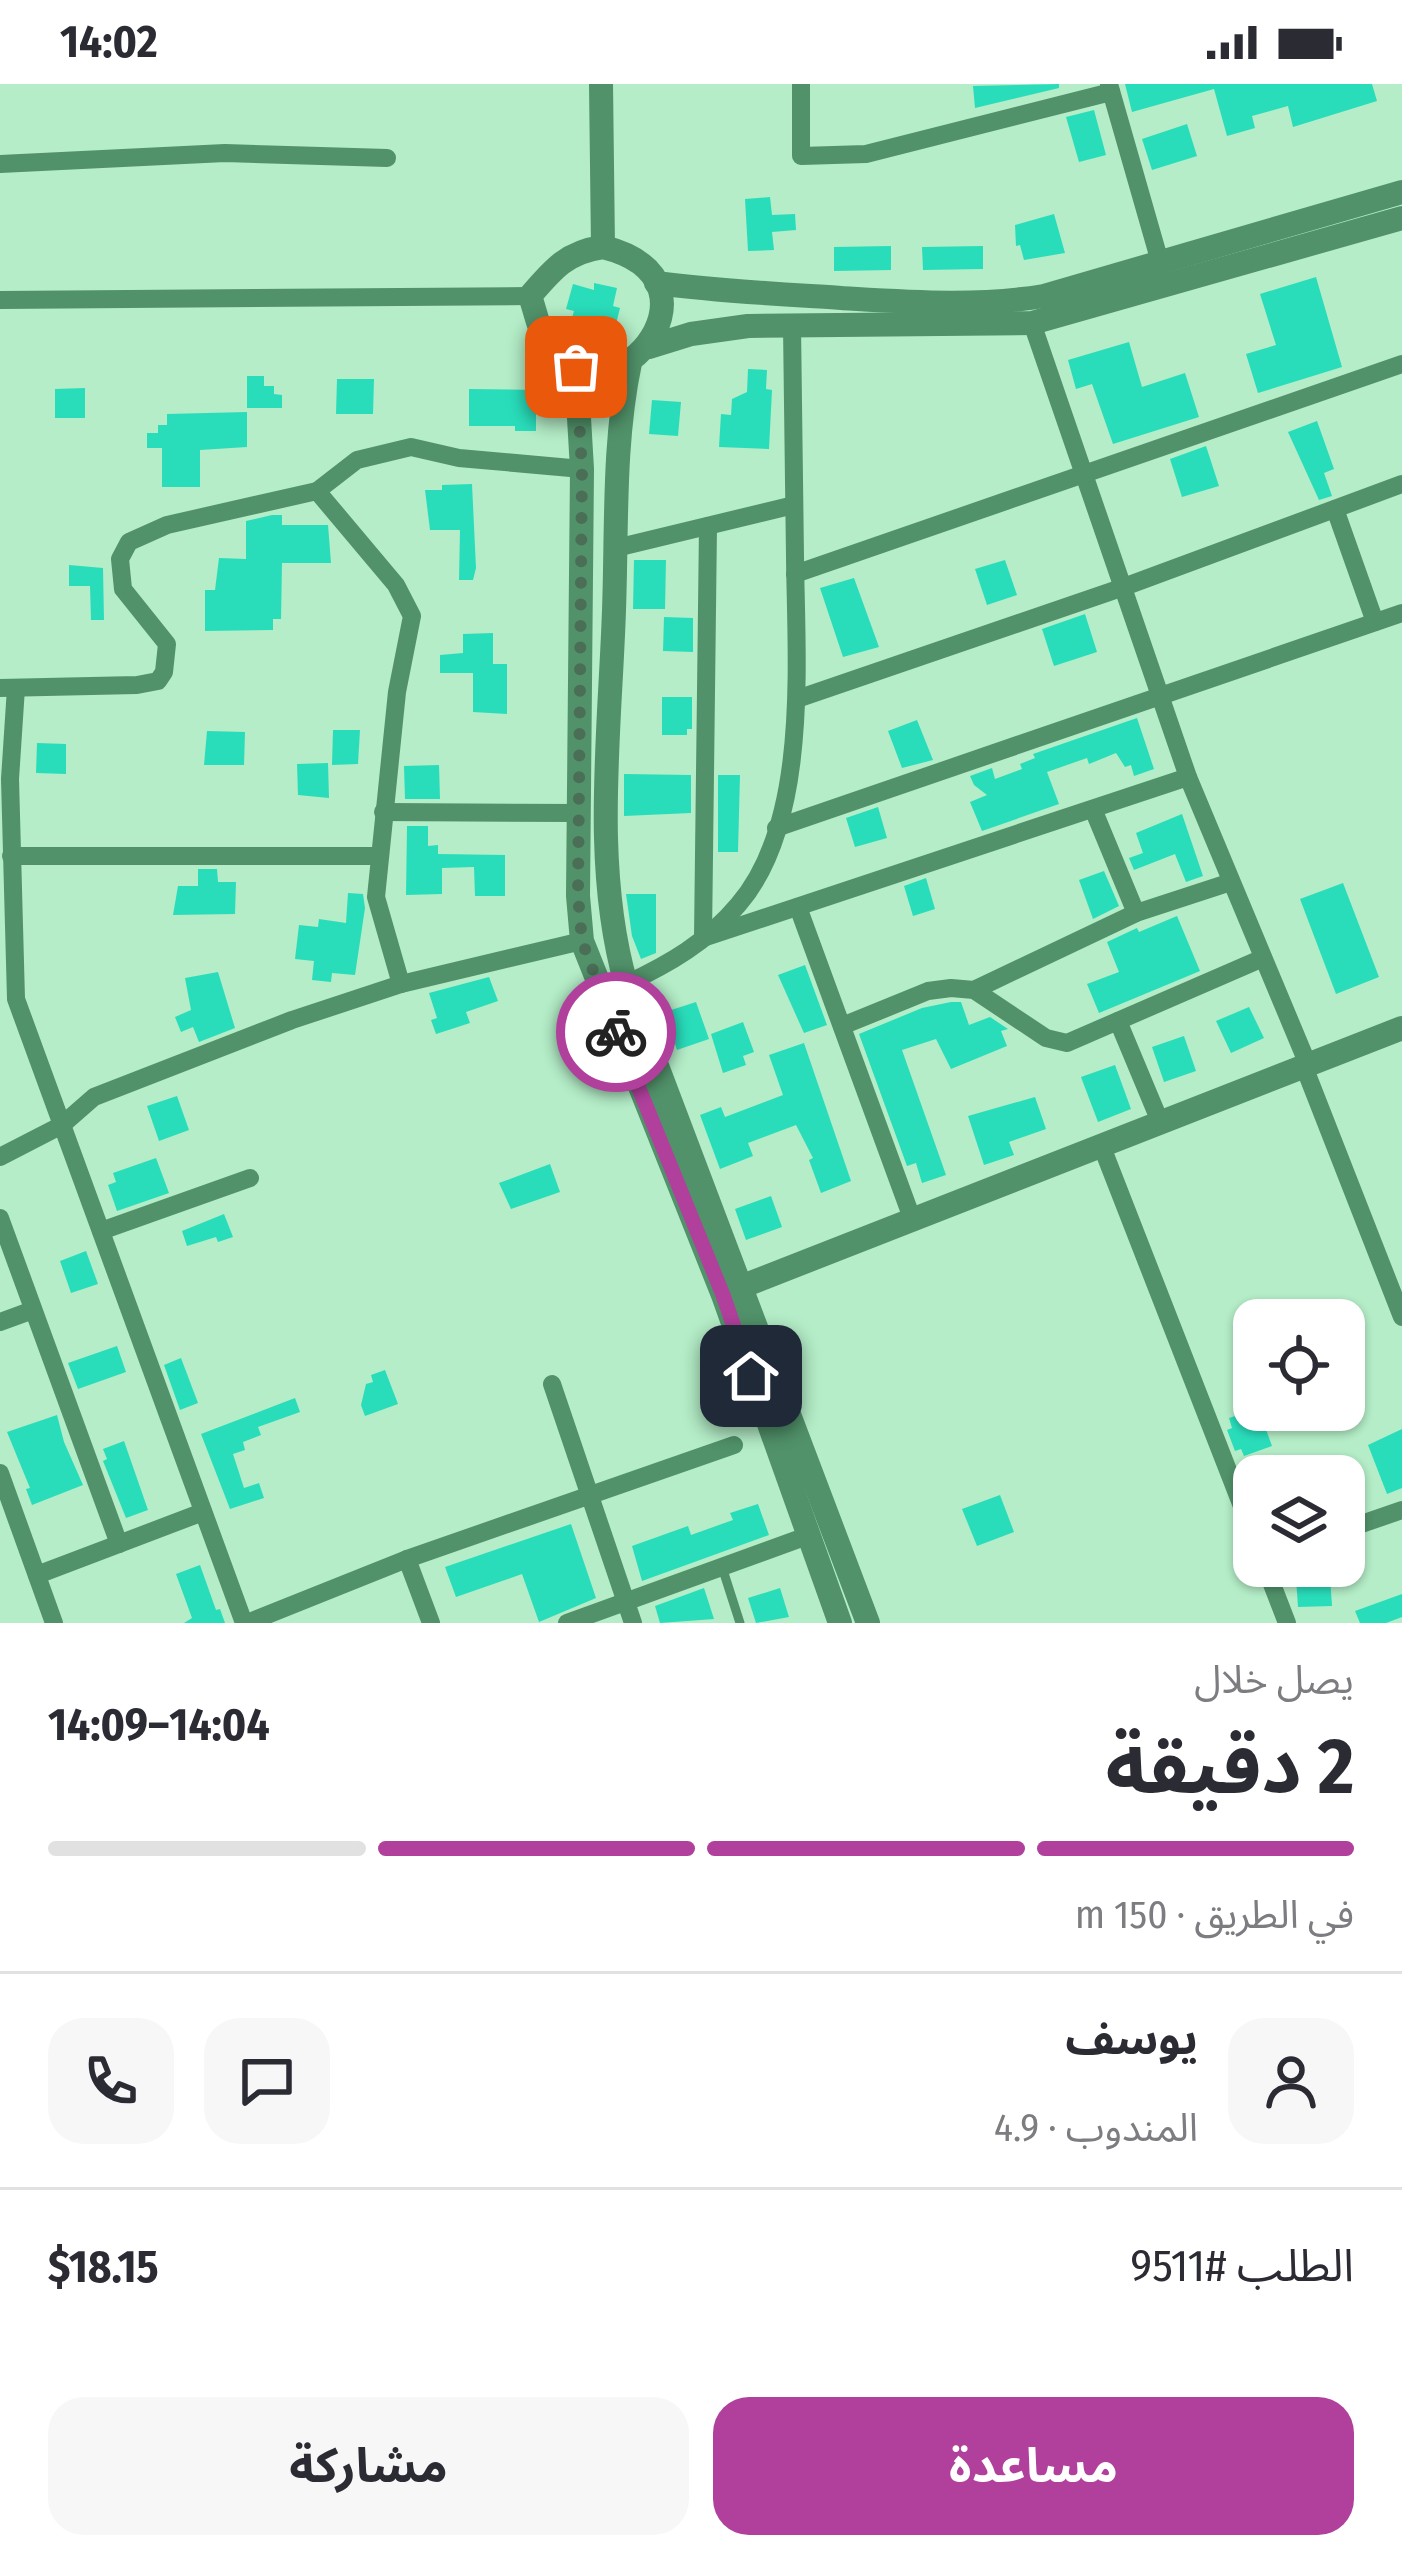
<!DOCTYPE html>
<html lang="ar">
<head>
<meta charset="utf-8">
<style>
	body { margin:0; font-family:"Fira Sans Condensed","Noto Sans Arabic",sans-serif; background:#f7f7f7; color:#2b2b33; direction:rtl; height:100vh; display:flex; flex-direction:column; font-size:45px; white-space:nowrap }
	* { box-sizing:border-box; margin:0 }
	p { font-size:39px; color:#7c7c81 }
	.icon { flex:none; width:66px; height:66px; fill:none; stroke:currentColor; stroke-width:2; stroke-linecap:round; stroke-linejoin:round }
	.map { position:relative; height:1539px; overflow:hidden; direction:ltr }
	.side { display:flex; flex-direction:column; background:#fff; flex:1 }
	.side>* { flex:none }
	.controls { position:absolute; left:1233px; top:1215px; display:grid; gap:24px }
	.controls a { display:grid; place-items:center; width:132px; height:132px; border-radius:24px; background:#fff; box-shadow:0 3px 9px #0004; font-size:60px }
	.pin { position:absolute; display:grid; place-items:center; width:102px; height:102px; color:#fff; margin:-51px; border-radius:24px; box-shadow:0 6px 18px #0006 }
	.courier { position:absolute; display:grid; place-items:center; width:120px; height:120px; margin:-60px; border:9px solid #b0409c; border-radius:50%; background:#fff; color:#222; box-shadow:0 3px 15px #0007 }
	.overview em { font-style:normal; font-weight:700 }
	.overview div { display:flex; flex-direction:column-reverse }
	.overview { display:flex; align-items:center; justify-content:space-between; height:204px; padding:0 48px }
	h1 { font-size:78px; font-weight:700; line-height:90px }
	.bar { display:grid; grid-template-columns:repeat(4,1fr); gap:18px 12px; align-content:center; height:144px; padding:0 48px }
	.bar i { height:15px; border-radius:9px; background:#e1e1e2 }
	.bar .current { background:#b0409c }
	.bar p { grid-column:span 4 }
	.line { display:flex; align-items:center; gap:30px; padding:0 48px; border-top:3px solid #e1e1e2 }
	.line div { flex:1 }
	.round { display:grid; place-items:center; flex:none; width:126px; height:126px; border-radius:36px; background:#f7f7f7 }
	.cta { display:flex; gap:24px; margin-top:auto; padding:24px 48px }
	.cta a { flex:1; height:138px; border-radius:36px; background:#b0409c; color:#fff; font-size:48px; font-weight:700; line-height:138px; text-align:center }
	.cta a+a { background:#f7f7f7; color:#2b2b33 }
	.status { display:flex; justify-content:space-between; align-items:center; height:84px; padding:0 60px; background:#fff; direction:ltr }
	.status svg { height:33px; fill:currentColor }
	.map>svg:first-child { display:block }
</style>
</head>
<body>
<div class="status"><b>14:02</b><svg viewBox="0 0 49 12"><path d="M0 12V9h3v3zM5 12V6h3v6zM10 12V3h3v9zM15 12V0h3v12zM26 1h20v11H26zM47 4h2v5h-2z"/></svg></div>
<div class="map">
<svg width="1402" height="1539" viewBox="0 0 1402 1539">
	<rect width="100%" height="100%" fill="#b4edc7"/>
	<g fill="#29ddbb">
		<path d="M1059 0V4L975 24 973 2Z"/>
		<path d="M1125 0H1372L1377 17 1293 43 1288 22 1252 32 1255 44 1227 52 1214 5 1132 28Z"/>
		<path d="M1094 26 1106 71 1079 78 1066 33Z"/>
		<path d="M1187 40 1197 72 1152 86 1142 55Z"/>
		<path d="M770 113 772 131 795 130 796 146 772 148 774 166 748 167 745 115Z"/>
		<path d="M1054 130 1065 169 1024 176 1020 161 1016 162 1015 141Z"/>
		<path d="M891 162V186L834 187V163Z"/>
		<path d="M983 162V185L923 186 922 163Z"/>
		<path d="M1316 193 1342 283 1258 309 1246 270 1276 261 1260 210Z"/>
		<path d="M594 199 617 204 613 222 620 224 613 252 570 241 574 227 566 225 573 200 594 206Z"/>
		<path d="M1129 258 1142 303 1185 289 1199 333 1113 360 1092 300 1076 305 1068 276Z"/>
		<path d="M748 285 767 286 766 305 772 306 769 365 719 363 721 330 731 331 732 315 747 308Z"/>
		<path d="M247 292H264V302H274V310L282 311V324H247Z"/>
		<path d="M337 295H374L373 330H336Z"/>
		<path d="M85 304V334H55V305Z"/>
		<path d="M469 305 536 306V347H515V342H469Z"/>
		<path d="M652 316 681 318 678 352 649 350Z"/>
		<path d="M247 328V363L200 366V403H162V364H147V349H158V341H167V330Z"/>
		<path d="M1317 337 1334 385 1324 389 1332 412 1319 416 1288 348Z"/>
		<path d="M1206 362 1219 402 1182 413 1170 375Z"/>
		<path d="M472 400 476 484 473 496H459L460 446H430L425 406H442V401Z"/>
		<path d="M272 431H282V441H328L331 479H282L281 535H273V546L205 547V506H215L219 474 246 475V437Z"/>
		<path d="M634 476H666L665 525H633Z"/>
		<path d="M1005 476 1017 511 987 521 975 485Z"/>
		<path d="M69 481 103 484 104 536H91L90 502H69Z"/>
		<path d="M854 494 879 563 843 573 820 504Z"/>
		<path d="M1085 530 1097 568 1054 582 1042 545Z"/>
		<path d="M664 533 693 534V568L663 567Z"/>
		<path d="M493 549V580H507V630L473 628V589H440V571L463 569V550Z"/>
		<path d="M662 613H692V645H687V651H662Z"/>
		<path d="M1137 634 1154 685 1134 692 1131 681 1125 683 1116 669 1089 680 1087 674 1047 688 1059 720 982 747 970 718 987 711 974 701 970 692 992 684 995 695 1022 685 1020 680 1035 674 1033 670Z"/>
		<path d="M917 636 933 676 902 684 888 647Z"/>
		<path d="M333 646H360L358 680 332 681Z"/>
		<path d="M207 647 245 648 244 681H204Z"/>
		<path d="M37 659 66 660V690L36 689Z"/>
		<path d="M328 679 329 714 298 711 297 680Z"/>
		<path d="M439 681 440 715H405L404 682Z"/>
		<path d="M624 690 691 691V729L624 732Z"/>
		<path d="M718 691H740L738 768H718Z"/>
		<path d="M878 723 887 754 855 763 846 734Z"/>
		<path d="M1182 730 1203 792 1186 798 1175 770 1134 786 1129 774 1143 769 1136 749Z"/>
		<path d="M407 742H428V762L438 761V770L505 771V812H475L474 783 442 784V810L406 811Z"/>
		<path d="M198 785H217L218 798H236L235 830 173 831 178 802H198Z"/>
		<path d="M1104 787 1119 822 1093 835 1079 796Z"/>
		<path d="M926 794 935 825 913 832 904 802Z"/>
		<path d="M1343 799 1379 893 1336 910 1300 815Z"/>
		<path d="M348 809 363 810 365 824 355 891 332 889 331 898 312 896 314 877 295 875 299 841 318 843 319 835 346 839Z"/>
		<path d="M626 810H656V869L641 875 632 852Z"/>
		<path d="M1177 832 1200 887 1099 929 1087 900 1119 888 1107 858 1137 844 1139 848Z"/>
		<path d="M805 881 827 941 804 949 778 891Z"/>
		<path d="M218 888 235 944 199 958 193 943 181 948 175 933 191 926 185 894Z"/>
		<path d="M489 893 498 917 466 928 470 939 436 950 431 936 437 934 429 909Z"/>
		<path d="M696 918 709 955 677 966 665 928Z"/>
		<path d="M951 918H961L969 941 990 933 1008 945 1001 947 1007 962 951 985 936 955 902 966 946 1091 922 1099 916 1079 907 1082 859 950 922 924Z"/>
		<path d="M1249 923 1264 954 1231 969 1216 937Z"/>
		<path d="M743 938 754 968 743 972 746 981 723 989 711 950Z"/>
		<path d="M1184 952 1196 987 1164 998 1152 963Z"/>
		<path d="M804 959 851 1097 821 1109 809 1076 813 1074 796 1041 748 1059 753 1072 720 1085 700 1031 721 1023 725 1033 783 1011 769 971Z"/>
		<path d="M1115 981 1131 1025 1098 1038 1081 993Z"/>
		<path d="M177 1012 189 1046 159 1057 147 1022Z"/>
		<path d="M1035 1013 1046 1045 1009 1058 1014 1071 984 1081 968 1032Z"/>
		<path d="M156 1074 169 1109 117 1127 108 1101 116 1098 113 1089Z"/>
		<path d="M550 1080 560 1108 511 1125 499 1099Z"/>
		<path d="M771 1112 782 1143 746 1156 735 1125Z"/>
		<path d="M224 1130 233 1153 218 1158 216 1153 187 1162 182 1147Z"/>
		<path d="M86 1167 98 1200 71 1209 60 1177Z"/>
		<path d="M117 1262 126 1288 78 1305 68 1279Z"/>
		<path d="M181 1274 198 1319 180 1326 164 1281Z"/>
		<path d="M385 1286 398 1320 365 1332 361 1321 366 1300 373 1298 371 1291Z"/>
		<path d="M295 1314 300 1328 258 1343 261 1351 243 1358 245 1366 233 1370 244 1404 259 1399 264 1414 230 1425 201 1350Z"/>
		<path d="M1253 1326 1298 1327 1264 1340 1272 1362 1244 1372 1241 1365 1235 1367 1227 1346 1232 1344 1229 1334Z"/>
		<path d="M57 1331 64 1358 83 1401 32 1421 26 1405 30 1404 7 1348Z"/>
		<path d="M1402 1345V1404L1387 1410 1368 1361Z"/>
		<path d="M124 1357 148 1426 126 1434 103 1377 107 1375 103 1365Z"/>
		<path d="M1000 1411 1014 1448 977 1462 962 1425Z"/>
		<path d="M758 1420 769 1451 642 1497 632 1462 688 1442 691 1451 733 1436 730 1429Z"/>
		<path d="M571 1440 596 1514 539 1538 522 1490 456 1513 445 1483Z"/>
		<path d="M200 1481 216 1526 220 1525 225 1539H184L192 1534 176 1490Z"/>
		<path d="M1330 1492 1332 1522 1298 1523 1296 1494Z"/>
		<path d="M704 1504 714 1535 660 1539 655 1522Z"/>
		<path d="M780 1504 789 1533 756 1539 748 1514Z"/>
		<path d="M1402 1510V1533L1386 1539H1360L1355 1527Z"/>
	</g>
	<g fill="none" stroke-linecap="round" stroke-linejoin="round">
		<path stroke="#51926a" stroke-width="9" d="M722 1483 740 1539"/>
		<g stroke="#51926a" stroke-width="18">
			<path d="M801 0V72L866 70 1111 8"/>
			<path d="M1109 0 1160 178"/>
			<path d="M0 80 225 69 387 74"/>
			<path d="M0 216 530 212"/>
			<path d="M1032 239 1188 693 1309 983"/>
			<path d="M317 407 396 501 412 532 397 608 376 813 401 900"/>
			<path d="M1335 425 1375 538"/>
			<path d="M708 442 703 854 1188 693"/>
			<path d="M616 464 794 421"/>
			<path d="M795 490 1402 280"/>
			<path d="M0 604 137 601 158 597 164 588 167 560 123 505 120 475 129 458 167 441 317 407 357 376 411 363 459 374 582 385"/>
			<path d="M16 604 10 695 16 915 244 1539"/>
			<path d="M797 615 1121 504 1402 400"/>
			<path d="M1093 725 1136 829"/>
			<path d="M383 728 579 729"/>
			<path d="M776 744 1402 529"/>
			<path d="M11 772H379"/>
			<path d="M798 823 913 1137"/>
			<path d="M626 900C669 880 707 858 738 821 810 738 796 576 795 473 794 396 793 319 792 242"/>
			<path d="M974 906 1136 829 1231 798"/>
			<path d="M1118 937 1161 1040"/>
			<path d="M842 942 928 907 951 904 974 906 1046 954 1067 959 1263 874"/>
			<path d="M1305 985 1402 1233"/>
			<path d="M1102 1063 1254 1453"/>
			<path d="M0 1073 62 1041 94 1013 292 936 401 900 582 857"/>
			<path d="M0 1134 119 1460"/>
			<path d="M101 1147 250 1094"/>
			<path d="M0 1238 33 1226"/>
			<path d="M552 1300 633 1539"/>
			<path d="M0 1389 54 1539"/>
			<path d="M1344 1446 1402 1426"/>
			<path d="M407 1475 431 1539"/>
			<path d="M1265 1482 1287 1539"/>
			<path d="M37 1491 203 1428"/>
			<path d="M247 1539 407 1475 734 1361"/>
			<path d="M567 1539 807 1452"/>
		</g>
		<g stroke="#51926a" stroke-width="24">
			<path d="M601 0 603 163"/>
			<path d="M603 163C740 197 603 356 545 256 538 243 535 226 530 212 553 185 567 168 603 163Z"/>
			<path d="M656 199C717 207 779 210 841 214 909 218 977 223 1044 212L1402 108"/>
			<path d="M649 263 691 250 748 242 1032 239 1402 134"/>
			<path d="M630 279C613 359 617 444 614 526 610 648 592 781 626 900L868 1539"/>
			<path d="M576 283 582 385 578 812 582 857 723 1211 840 1539"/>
			<path d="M743 1202 1402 944"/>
		</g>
	</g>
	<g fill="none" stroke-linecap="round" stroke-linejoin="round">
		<path stroke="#4b6e57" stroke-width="12" stroke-dasharray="0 21.6" d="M576 283 582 385 578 812 582 857 616 948"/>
		<path stroke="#b0409c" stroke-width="15" d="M616 948 723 1211 751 1292"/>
	</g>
</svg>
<div class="controls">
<a><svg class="icon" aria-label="locate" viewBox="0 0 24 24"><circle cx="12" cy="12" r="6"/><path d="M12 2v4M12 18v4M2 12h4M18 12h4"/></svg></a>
<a><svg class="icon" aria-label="layers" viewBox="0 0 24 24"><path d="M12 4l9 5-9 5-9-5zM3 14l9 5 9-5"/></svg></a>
</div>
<div class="pin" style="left:576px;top:283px;background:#ea580c"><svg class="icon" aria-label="bag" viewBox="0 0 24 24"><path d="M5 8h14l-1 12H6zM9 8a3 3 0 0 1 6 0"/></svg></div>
<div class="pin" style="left:751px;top:1292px;background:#1f2937"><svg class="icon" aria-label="home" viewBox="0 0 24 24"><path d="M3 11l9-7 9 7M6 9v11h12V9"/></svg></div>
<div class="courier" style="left:616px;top:948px"><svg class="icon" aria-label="bike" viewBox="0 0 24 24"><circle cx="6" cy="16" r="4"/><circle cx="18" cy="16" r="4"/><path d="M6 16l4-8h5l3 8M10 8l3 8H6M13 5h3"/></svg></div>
</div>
<section class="side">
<div class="overview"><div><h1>2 دقيقة</h1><p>يصل خلال</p></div><em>14:04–14:09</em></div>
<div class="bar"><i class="current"></i><i class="current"></i><i class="current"></i><i></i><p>في الطريق · 150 m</p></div>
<div class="line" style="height:216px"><a class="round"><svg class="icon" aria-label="person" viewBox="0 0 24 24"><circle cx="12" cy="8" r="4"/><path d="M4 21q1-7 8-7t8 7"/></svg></a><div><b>يوسف</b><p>المندوب · 4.9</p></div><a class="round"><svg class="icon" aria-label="chat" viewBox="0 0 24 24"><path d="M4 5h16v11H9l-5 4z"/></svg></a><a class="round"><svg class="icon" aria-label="phone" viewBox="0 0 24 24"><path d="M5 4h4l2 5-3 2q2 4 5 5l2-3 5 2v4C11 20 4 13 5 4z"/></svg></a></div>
<div class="line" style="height:156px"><div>الطلب #9511</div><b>$18.15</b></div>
<div class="cta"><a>مساعدة</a><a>مشاركة</a></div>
</section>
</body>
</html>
